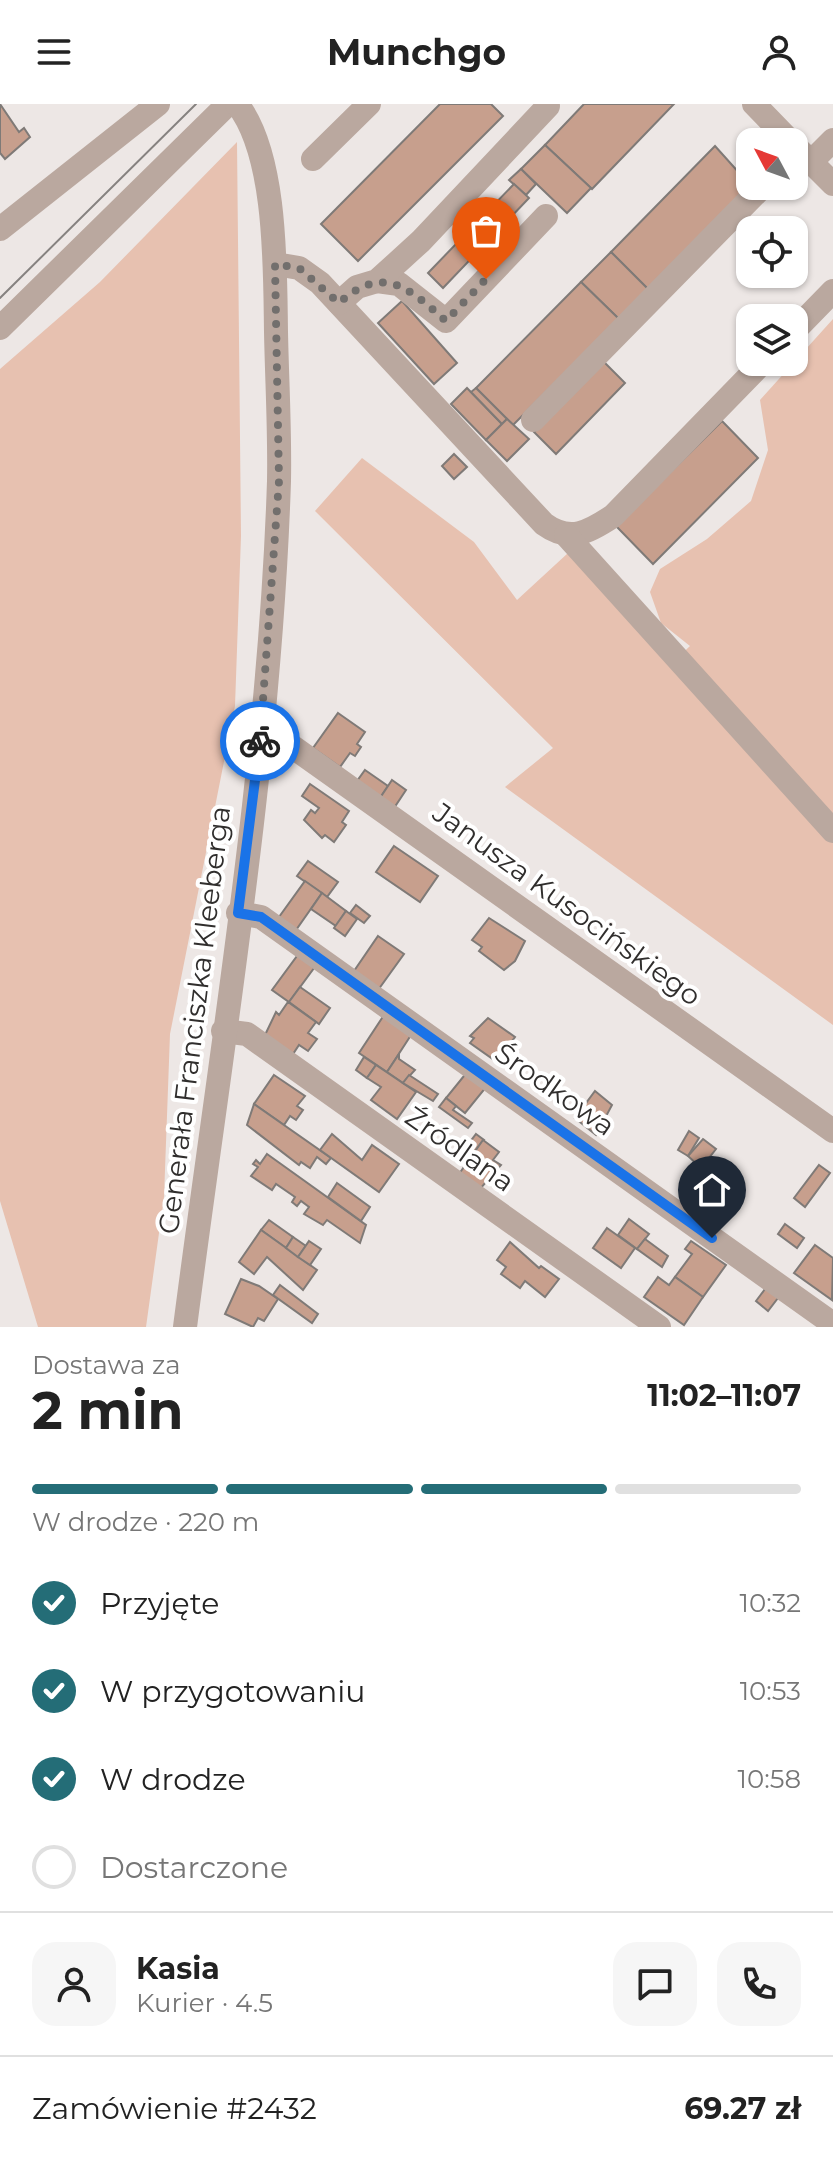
<!DOCTYPE html>
<html lang="pl">
<head>
<meta charset="utf-8">
<style>
	body { margin:0; font-family:Montserrat,sans-serif; background:#f6f6f6; color:#222; height:100vh; display:flex; flex-direction:column; font-size:30px; white-space:nowrap }
	* { box-sizing:border-box; margin:0 }
	p { font-size:26px; color:#767676 }
	.icon { flex:none; width:44px; height:44px; fill:none; stroke:currentColor; stroke-width:2; stroke-linecap:round; stroke-linejoin:round }
	.map { position:relative; height:1223px; overflow:hidden }
	.side { display:flex; flex-direction:column; background:#fff; flex:1 }
	.side>* { flex:none }
	.needle { width:52px; rotate:311deg }
	.controls { position:absolute; left:736px; top:24px; display:grid; gap:16px }
	.controls a { display:grid; place-items:center; width:72px; height:72px; border-radius:16px; background:#fff; box-shadow:0 2px 6px #0004; font-size:40px }
	.pin { position:absolute; display:grid; place-items:center; width:68px; height:68px; color:#fff; margin:-82px -34px; border-radius:50% 50% 50% 0; rotate:-45deg; box-shadow:0 0 8px #0007 }
	.pin .icon { rotate:45deg }
	.courier { position:absolute; display:grid; place-items:center; width:80px; height:80px; margin:-40px; border:6px solid #1a73e8; border-radius:50%; background:#fff; color:#222; box-shadow:0 2px 10px #0007 }
	.overview em { font-style:normal; font-weight:700 }
	.overview div { display:flex; flex-direction:column-reverse }
	.overview { display:flex; align-items:center; justify-content:space-between; height:136px; padding:0 32px }
	h1 { font-size:52px; font-weight:700; line-height:60px }
	.bar { display:grid; grid-template-columns:repeat(4,1fr); gap:12px 8px; align-content:center; height:96px; padding:0 32px }
	.bar i { height:10px; border-radius:6px; background:#e0e0e0 }
	.bar .active { background:#246d77 }
	.bar p { grid-column:span 4 }
	.line { display:flex; align-items:center; gap:20px; padding:0 32px; border-top:2px solid #e0e0e0 }
	.line div { flex:1 }
	.round { display:grid; place-items:center; flex:none; width:84px; height:84px; border-radius:24px; background:#f6f6f6 }
	ol { padding:0 32px; list-style:none }
	li { display:flex; align-items:center; gap:24px; height:88px }
	li p { margin-inline-start:auto }
	li .icon { padding:8px; border-radius:50%; background:#246d77; color:#fff; stroke-width:4 }
	li:last-child { color:#767676 }
	li i { width:44px; height:44px; border:4px solid #e0e0e0; border-radius:50% }
	header { display:flex; justify-content:space-between; align-items:center; height:104px; padding:0 32px; background:#fff; font-size:36px; font-weight:700 }
	.map>svg:first-child { display:block }
</style>
</head>
<body>
<header><svg class="icon" aria-label="menu" viewBox="0 0 24 24"><path d="M4 6h16M4 12h16M4 18h16"/></svg>Munchgo<svg class="icon" aria-label="person" viewBox="0 0 24 24"><circle cx="12" cy="8" r="4"/><path d="M4 21q1-7 8-7t8 7"/></svg></header>
<div class="map">
<svg width="833" height="1223" viewBox="0 0 833 1223">
	<rect width="100%" height="100%" fill="#ede7e5"/>
	<g fill="#e7c1b0">
		<path d="M237 38 241 432 235 602 170 930 164 1093 146 1223H38L0 1097V265L100 178Z"/>
		<path d="M833 215V921L505 683 553 644 315 407 362 354 474 438 517 496 568 449 671 560 690 542 661 519 650 488 660 465 707 435 751 397 768 346 760 296Z"/>
	</g>
	<g fill="#c79f8d" stroke="#7f7a77" stroke-width="2">
		<path d="M0 0 19 28 24 24 30 33 5 55 0 49Z"/>
		<path d="M440 0H491L503 12 358 157 321 120Z"/>
		<path d="M584 0H674L592 85 545 41Z"/>
		<path d="M545 41 591 84 567 109 521 65Z"/>
		<path d="M715 42 750 81 648 185 611 148Z"/>
		<path d="M521 65 536 80 526 91 509 76Z"/>
		<path d="M514 80 529 94 443 184 428 169Z"/>
		<path d="M611 148 648 185 619 215 581 178Z"/>
		<path d="M581 178 619 215 513 321 476 284Z"/>
		<path d="M402 197 457 259 434 280 378 219Z"/>
		<path d="M603 257 625 279 556 350 534 328Z"/>
		<path d="M467 284 502 320 486 336 451 300Z"/>
		<path d="M476 284 507 315 502 320 471 288Z"/>
		<path d="M507 315 529 335 507 357 486 336Z"/>
		<path d="M722 317 758 354 653 460 616 422Z"/>
		<path d="M454 350 467 363 454 375 442 362Z"/>
		<path d="M338 609 365 628 357 640 361 643 355 652 350 649 340 663 313 644Z"/>
		<path d="M365 666 388 682 380 694 357 677Z"/>
		<path d="M392 676 406 686 394 704 380 694Z"/>
		<path d="M310 680 349 707 342 718 346 721 334 738 325 731 322 734 304 716 311 706 315 709 319 704 302 692Z"/>
		<path d="M394 742 438 772 420 798 376 768Z"/>
		<path d="M308 757 338 778 327 793 297 772Z"/>
		<path d="M305 777 322 789 296 826 279 813Z"/>
		<path d="M322 789 346 807 336 822 311 805Z"/>
		<path d="M356 801 370 812 364 819 350 809Z"/>
		<path d="M346 807 357 815 345 832 334 824Z"/>
		<path d="M489 814 525 837 515 857 504 866 479 847 482 843 472 836Z"/>
		<path d="M378 832 404 850 378 886 354 867Z"/>
		<path d="M300 848 317 860 289 898 272 886Z"/>
		<path d="M300 883 330 904 319 920 289 898Z"/>
		<path d="M288 898 316 918 308 929 317 935 308 947 299 941 293 950 265 931 276 908 279 911Z"/>
		<path d="M386 908 413 928 387 968 359 949Z"/>
		<path d="M488 914 515 933 497 958 470 939 474 934 470 932Z"/>
		<path d="M399 950V955L415 966 403 979 387 968Z"/>
		<path d="M364 953 376 961 367 974 356 966Z"/>
		<path d="M376 961 416 988 397 1015 371 996 381 983 367 974Z"/>
		<path d="M468 967 487 982 465 1009 446 994Z"/>
		<path d="M274 971 305 992 297 1002 303 1006 296 1016 290 1012 284 1021 254 1000Z"/>
		<path d="M409 971 438 990 433 997 403 979Z"/>
		<path d="M595 987 612 1001 596 1031 575 1014Z"/>
		<path d="M446 994 456 1002 453 1006 472 1019 468 1024 439 1003Z"/>
		<path d="M254 1000 331 1054 326 1060 317 1053 310 1064 301 1058 299 1061 247 1021Z"/>
		<path d="M689 1027 699 1034 688 1052 678 1046Z"/>
		<path d="M332 1030 362 1056 372 1041 399 1060 379 1088 320 1046Z"/>
		<path d="M476 1030 484 1036 467 1057 460 1051Z"/>
		<path d="M703 1035 716 1045 701 1064 688 1052Z"/>
		<path d="M483 1036 499 1048 493 1056 501 1061 480 1085 459 1070Z"/>
		<path d="M267 1050 366 1121 360 1139 327 1116 323 1121 304 1110 309 1103 301 1097 297 1102 292 1098 295 1093 276 1080 272 1086 251 1072 258 1063 253 1060 256 1056 260 1060Z"/>
		<path d="M819 1061 830 1069 805 1103 794 1094Z"/>
		<path d="M709 1067 722 1076 710 1095 719 1102 713 1111 703 1105 700 1109 685 1099Z"/>
		<path d="M337 1079 370 1103 361 1117 328 1093Z"/>
		<path d="M629 1115 649 1130 637 1145 618 1131Z"/>
		<path d="M269 1116 293 1133 286 1144 261 1126Z"/>
		<path d="M785 1120 804 1134 797 1144 778 1130Z"/>
		<path d="M607 1124 635 1144 621 1164 593 1144Z"/>
		<path d="M261 1126 317 1166 303 1186 267 1153 254 1170 239 1158Z"/>
		<path d="M293 1133 306 1142 298 1153 286 1144Z"/>
		<path d="M645 1135 668 1152 662 1163 637 1145Z"/>
		<path d="M309 1137 321 1145 310 1161 298 1153Z"/>
		<path d="M691 1137 726 1161 703 1193 675 1173 692 1150 685 1145Z"/>
		<path d="M510 1138 539 1164 541 1162 559 1175 545 1193 525 1177 520 1184 501 1170 506 1163 497 1156Z"/>
		<path d="M815 1141 833 1154 832 1196 794 1169Z"/>
		<path d="M658 1173 669 1181 675 1173 703 1193 684 1221 644 1193Z"/>
		<path d="M241 1175 259 1182 278 1195 264 1217 258 1214 253 1223 225 1210Z"/>
		<path d="M280 1181 318 1210 312 1219 273 1191Z"/>
		<path d="M768 1181 781 1190 768 1207 756 1197Z"/>
	</g>
	<g fill="none" stroke-linecap="round" stroke-linejoin="round">
		<g stroke="#baa89f" stroke-width="24">
			<path d="M754 0 791 38"/>
			<path d="M794 41 833 80"/>
			<path d="M313 55 369 0"/>
			<path d="M811 58 833 36"/>
			<path d="M0 125 158 0"/>
			<path d="M275 160 299 164 320 179 544 420C570 439 589 428 613 412L763 258"/>
			<path d="M377 177 399 180 446 217 546 112"/>
			<path d="M339 199 357 183 377 177 421 137 548 2 546 0"/>
			<path d="M0 224 228 0"/>
			<path d="M794 227 833 187"/>
			<path d="M533 316 763 82"/>
			<path d="M566 431 833 727"/>
			<path d="M261 632 283 636 833 1027"/>
			<path d="M238 809 261 813 833 1220"/>
			<path d="M223 927 247 930 659 1223"/>
			<path d="M185 1223C221 944 270 658 279 377 280 328 277 278 276 228 275 165 277 50 237 0"/>
		</g>
		<path stroke="#868280" stroke-width="2" d="M0 194 196 0"/>
	</g>
	<g fill="none" stroke-linecap="round" stroke-linejoin="round">
		<path stroke="#726f6d" stroke-width="8" stroke-dasharray="0 14.4" d="M260 637 279 377 275 160 299 164 339 199C384 159 408 184 446 217L486 175"/>
		<path stroke="#1a73e8" stroke-width="10" d="M260 637 238 809 261 813 712 1134"/>
	</g>
	<g text-anchor="middle" stroke-width="8" stroke-linejoin="round" paint-order="stroke">
		<g font-size="28" fill="#302e2d" stroke="#fff">
			<text transform="translate(567 800) rotate(36)" y="10">Janusza Kusocińskiego</text>
			<text transform="translate(194 916) rotate(-83)" y="10">Generała Franciszka Kleeberga</text>
			<text transform="translate(555 985) rotate(35)" y="10">Środkowa</text>
			<text transform="translate(460 1045) rotate(35)" y="10">Źródlana</text>
		</g>
	</g>
</svg>
<div class="controls">
<a><svg class="needle" viewBox="-14 -14 28 28"><path d="M0-13l5 13h-10z" fill="#e53935"/><path d="M0 13l5-13h-10z" fill="#767676"/></svg></a>
<a><svg class="icon" aria-label="locate" viewBox="0 0 24 24"><circle cx="12" cy="12" r="6"/><path d="M12 2v4M12 18v4M2 12h4M18 12h4"/></svg></a>
<a><svg class="icon" aria-label="layers" viewBox="0 0 24 24"><path d="M12 4l9 5-9 5-9-5zM3 14l9 5 9-5"/></svg></a>
</div>
<div class="pin" style="left:486px;top:175px;background:#ea580c"><svg class="icon" aria-label="bag" viewBox="0 0 24 24"><path d="M5 8h14l-1 12H6zM9 8a3 3 0 0 1 6 0"/></svg></div>
<div class="pin" style="left:712px;top:1134px;background:#1f2937"><svg class="icon" aria-label="home" viewBox="0 0 24 24"><path d="M3 11l9-7 9 7M6 9v11h12V9"/></svg></div>
<div class="courier" style="left:260px;top:637px"><svg class="icon" aria-label="bike" viewBox="0 0 24 24"><circle cx="6" cy="16" r="4"/><circle cx="18" cy="16" r="4"/><path d="M6 16l4-8h5l3 8M10 8l3 8H6M13 5h3"/></svg></div>
</div>
<section class="side">
<div class="overview"><div><h1>2 min</h1><p>Dostawa za</p></div><em>11:02–11:07</em></div>
<div class="bar"><i class="active"></i><i class="active"></i><i class="active"></i><i></i><p>W drodze · 220 m</p></div>
<ol>
<li><svg class="icon" aria-label="check" viewBox="0 0 24 24"><path d="M5 12l5 5 9-10"/></svg>Przyjęte<p>10:32</p></li>
<li><svg class="icon" aria-label="check" viewBox="0 0 24 24"><path d="M5 12l5 5 9-10"/></svg>W przygotowaniu<p>10:53</p></li>
<li><svg class="icon" aria-label="check" viewBox="0 0 24 24"><path d="M5 12l5 5 9-10"/></svg>W drodze<p>10:58</p></li>
<li><i></i>Dostarczone</li>
</ol>
<div class="line" style="height:144px"><a class="round"><svg class="icon" aria-label="person" viewBox="0 0 24 24"><circle cx="12" cy="8" r="4"/><path d="M4 21q1-7 8-7t8 7"/></svg></a><div><b>Kasia</b><p>Kurier · 4.5</p></div><a class="round"><svg class="icon" aria-label="chat" viewBox="0 0 24 24"><path d="M4 5h16v11H9l-5 4z"/></svg></a><a class="round"><svg class="icon" aria-label="phone" viewBox="0 0 24 24"><path d="M5 4h4l2 5-3 2q2 4 5 5l2-3 5 2v4C11 20 4 13 5 4z"/></svg></a></div>
<div class="line" style="height:104px"><div>Zamówienie #2432</div><b>69.27 zł</b></div>
</section>
</body>
</html>
